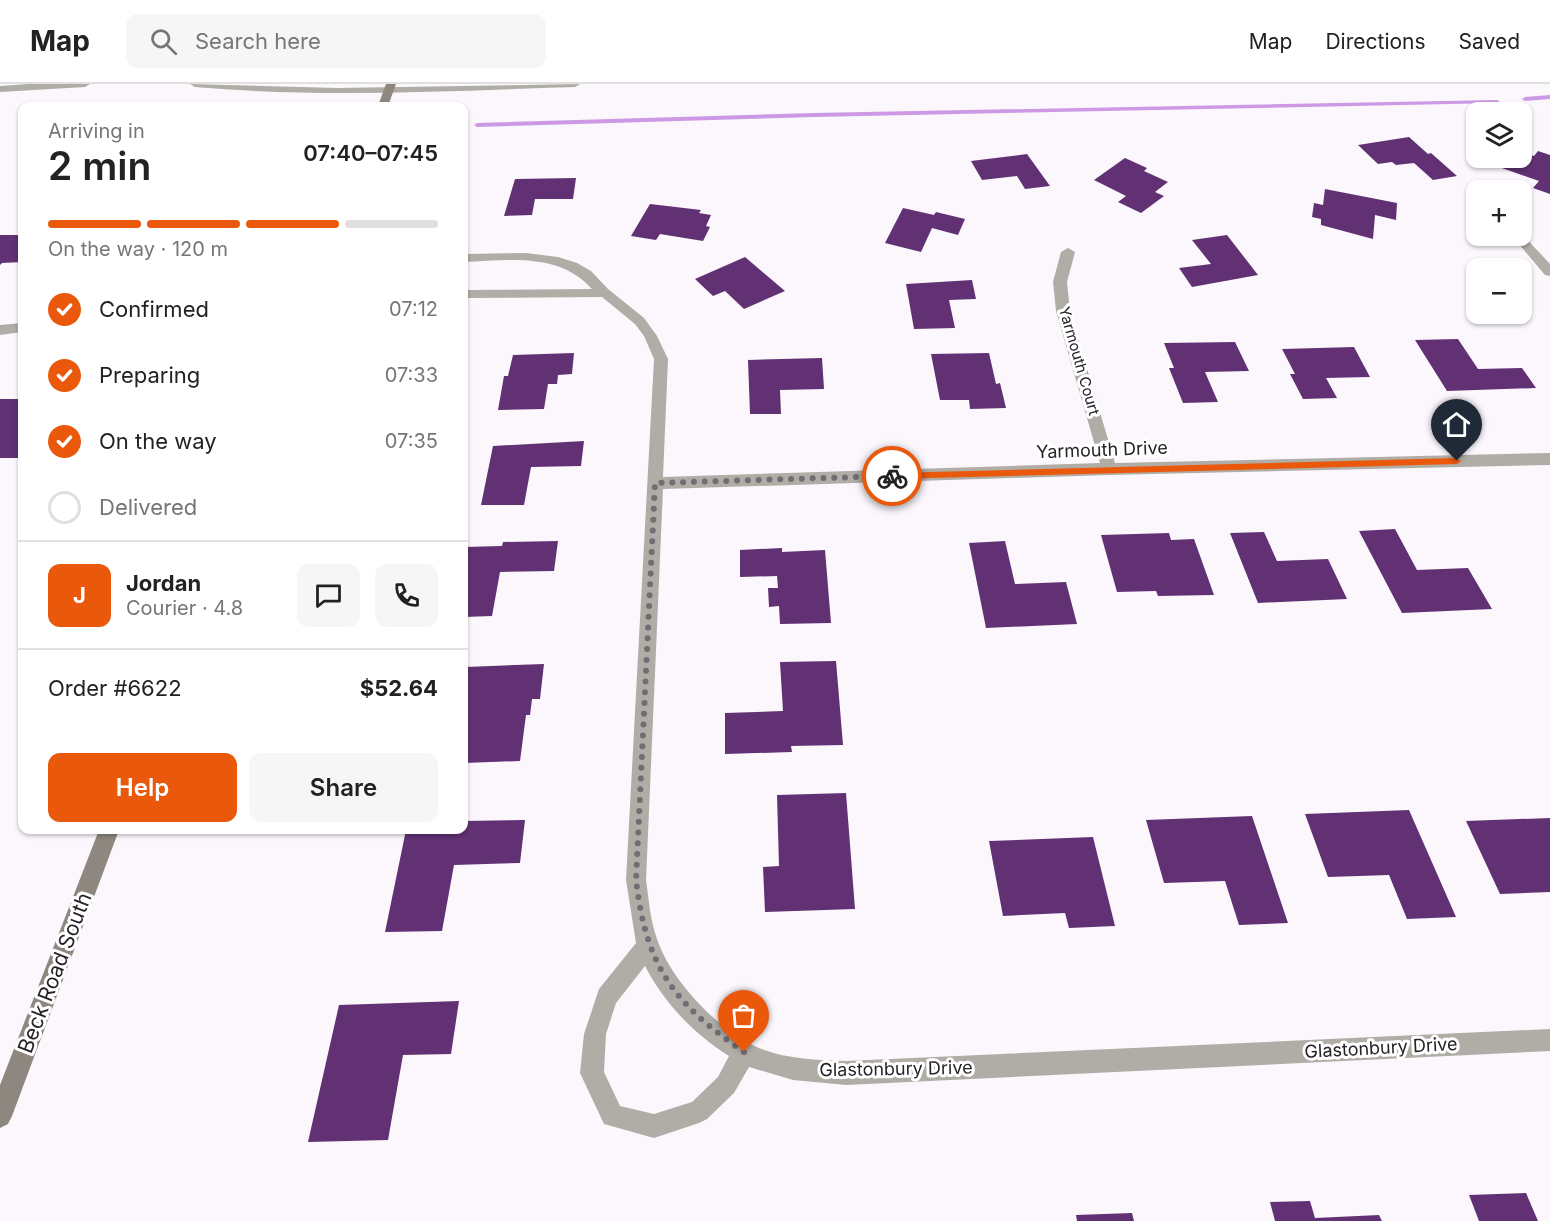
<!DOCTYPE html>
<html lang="en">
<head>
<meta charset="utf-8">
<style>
	body { margin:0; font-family:Inter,sans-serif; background:#f6f6f6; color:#222; height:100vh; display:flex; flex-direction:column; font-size:22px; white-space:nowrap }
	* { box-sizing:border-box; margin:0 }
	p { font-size:20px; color:#767676 }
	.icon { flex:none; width:33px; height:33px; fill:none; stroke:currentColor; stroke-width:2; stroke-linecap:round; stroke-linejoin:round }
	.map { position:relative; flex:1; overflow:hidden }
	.sheet { position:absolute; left:18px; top:18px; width:450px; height:732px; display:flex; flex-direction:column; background:#fff; border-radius:12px; box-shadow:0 2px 4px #0004 }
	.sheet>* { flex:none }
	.buttons { position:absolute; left:1466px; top:18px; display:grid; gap:12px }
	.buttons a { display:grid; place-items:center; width:66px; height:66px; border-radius:12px; background:#fff; box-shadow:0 2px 4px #0004; font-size:30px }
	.pin { position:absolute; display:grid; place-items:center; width:51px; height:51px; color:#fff; margin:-62px -26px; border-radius:50% 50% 50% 0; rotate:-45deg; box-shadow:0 0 6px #0007 }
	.pin .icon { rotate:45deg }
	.courier { position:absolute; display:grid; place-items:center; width:60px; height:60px; margin:-30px; border:4px solid #ea580c; border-radius:50%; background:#fff; color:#222; box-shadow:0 2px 8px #0007 }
	.headline em { font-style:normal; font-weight:600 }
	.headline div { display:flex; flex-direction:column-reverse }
	.headline { display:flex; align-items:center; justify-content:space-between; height:102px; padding:0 30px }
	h1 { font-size:39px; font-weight:600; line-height:45px }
	.bar { display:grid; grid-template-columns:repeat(4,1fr); gap:9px 6px; align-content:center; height:72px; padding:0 30px }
	.bar i { height:8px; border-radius:4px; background:#e0e0e0 }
	.bar .active { background:#ea580c }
	.bar p { grid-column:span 4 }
	.line { display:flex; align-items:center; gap:15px; padding:0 30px; border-top:2px solid #e0e0e0 }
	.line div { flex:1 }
	.round { display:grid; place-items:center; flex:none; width:63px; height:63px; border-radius:12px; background:#f6f6f6 }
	ol { padding:0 30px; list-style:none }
	li { display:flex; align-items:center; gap:18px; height:66px }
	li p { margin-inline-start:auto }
	li .icon { padding:6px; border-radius:50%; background:#ea580c; color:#fff; stroke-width:4 }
	li:last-child { color:#767676 }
	li i { width:33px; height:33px; border:3px solid #e0e0e0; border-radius:50% }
	.button { display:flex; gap:12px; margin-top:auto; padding:12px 30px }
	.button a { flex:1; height:69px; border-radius:12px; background:#ea580c; color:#fff; font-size:24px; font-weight:600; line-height:69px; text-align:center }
	.button a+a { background:#f6f6f6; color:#222 }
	header { display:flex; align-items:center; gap:36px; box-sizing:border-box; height:84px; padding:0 30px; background:#fff; border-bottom:2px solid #e0e0e0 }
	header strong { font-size:28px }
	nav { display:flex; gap:33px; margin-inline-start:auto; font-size:21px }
	.search { width:420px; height:54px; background:#f6f6f6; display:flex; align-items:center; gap:15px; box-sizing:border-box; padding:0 21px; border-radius:12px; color:#767676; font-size:22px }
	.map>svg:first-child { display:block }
</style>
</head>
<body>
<header>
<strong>Map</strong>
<div class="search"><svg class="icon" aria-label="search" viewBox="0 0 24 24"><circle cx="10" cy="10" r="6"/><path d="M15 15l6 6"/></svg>Search here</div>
<nav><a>Map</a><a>Directions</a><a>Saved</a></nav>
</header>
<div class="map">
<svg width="1550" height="1137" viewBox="0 0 1550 1137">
	<rect width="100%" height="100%" fill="#fbf7fd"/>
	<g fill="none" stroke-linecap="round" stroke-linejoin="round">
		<g fill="#cd99e4" fill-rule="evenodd">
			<path d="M1550 11V15L1525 17 1522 15 1525 13Z"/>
			<path d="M1497 16 1500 18 1499 19 814 33 477 43 474 41 477 39 814 29Z"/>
		</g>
	</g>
	<g fill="#613174">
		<path d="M1409 53 1428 70 1431 69 1457 92 1433 96 1414 79 1396 81 1392 78 1378 80 1358 61Z"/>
		<path d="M1521 67 1534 72 1538 67 1550 71V110L1533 104 1539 97 1499 83 1506 74H1521Z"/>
		<path d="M1027 70 1050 102 1025 105 1017 92 982 96 971 77Z"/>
		<path d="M1125 74 1147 84 1144 87 1168 98 1155 108 1164 112 1141 129 1118 118 1126 112 1094 96Z"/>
		<path d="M576 94 573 115H535L532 131 504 132 515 95Z"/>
		<path d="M1325 105 1397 119 1396 136 1375 131 1373 155 1321 141V135L1312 133 1314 119 1323 121Z"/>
		<path d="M650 120 701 126 699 129 711 131 706 142 710 143 703 157 660 150 656 156 631 152Z"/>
		<path d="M903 124 934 131 936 128 965 135 958 151 932 144 921 168 885 159Z"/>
		<path d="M0 151H22V178L2 179 0 181Z"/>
		<path d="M1227 151 1258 191 1192 203 1179 184 1211 180 1192 156Z"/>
		<path d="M745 173 785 207 744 225 725 207 713 212 695 195Z"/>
		<path d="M972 196 976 215 949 216 955 244 914 245 906 200Z"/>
		<path d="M1458 255 1478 285 1522 284 1536 304 1447 307 1415 256Z"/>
		<path d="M1235 258 1249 287 1205 288 1218 318 1183 319 1169 284H1174L1164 259Z"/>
		<path d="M1354 263 1370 293 1326 294 1337 314 1303 315 1290 290H1295L1282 265Z"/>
		<path d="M574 269 572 290 558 291 557 300H548L544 325 498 326 504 292H508L513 271Z"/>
		<path d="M989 269 996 300 1000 299 1006 324 970 325 969 316H940L931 270Z"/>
		<path d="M822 274 824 305 780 306 781 330H750L748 276Z"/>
		<rect x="0" y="315" width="22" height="59"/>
		<path d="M584 357 581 382 531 383 524 421H481L493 362Z"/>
		<path d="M1395 445 1417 486 1468 484 1492 525 1402 529 1359 447Z"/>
		<path d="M1264 448 1277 477 1328 475 1347 515 1258 519 1230 449Z"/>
		<path d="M1169 449 1171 456 1194 455 1214 511 1158 512 1156 507 1117 508 1101 451Z"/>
		<path d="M558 457 554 487 500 488 492 532 464 533V463L502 462 503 458Z"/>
		<path d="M1005 457 1015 500 1066 498 1077 540 986 544 969 459Z"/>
		<path d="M782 464V468L825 466 831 539 780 540 779 522 769 523 768 504H778L777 492 740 493V466Z"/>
		<path d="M836 577 843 661 791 662 792 668 725 670V629L783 627 780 578Z"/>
		<path d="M544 580 540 615H532L530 631H526L520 677 464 679 465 583Z"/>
		<path d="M846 709 855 825 765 828 763 783 779 782 777 711Z"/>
		<path d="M1409 726 1456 833 1407 835 1389 791 1328 793 1305 730Z"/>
		<path d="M1252 732 1288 839 1239 841 1225 797 1164 799 1146 736Z"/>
		<path d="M1550 734V808L1500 810 1466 737Z"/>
		<path d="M525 736 520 779 454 781 442 847 385 848 406 746H464V737Z"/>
		<path d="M1093 753 1115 842 1069 844 1065 829 1003 832 989 757Z"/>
		<path d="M459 917 451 970 403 971 388 1056 308 1058 339 921Z"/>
		<path d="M1526 1109 1538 1137H1479L1469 1111Z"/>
		<path d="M1310 1117 1315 1134 1379 1131 1382 1137H1275L1270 1118Z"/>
		<path d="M1132 1129 1134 1137H1077L1076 1131Z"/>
	</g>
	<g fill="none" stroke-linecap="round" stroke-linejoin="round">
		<g fill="#b0aca6" fill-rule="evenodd">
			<path d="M29 0H90L85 3 0 8V2Z"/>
			<path d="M1521 149 1550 180V192L1545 191 1512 152H1521Z"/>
			<path d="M1068 164 1075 168 1067 198 1070 227 1115 379 1550 369V381L1109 391 663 405 646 796C649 816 650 836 657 855 671 897 719 947 759 964 786 975 817 976 846 977L1550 945V967L846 1001 793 996 749 983 734 1009 707 1035 699 1039 654 1054 604 1040 580 989 584 950 599 905 636 859 626 796 654 275 644 252 635 240 602 213 464 214V206L592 205C560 168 508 176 464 178V170L526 169 558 173 577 179 591 187 608 205 644 234 657 252 668 275 663 393 1100 379 1056 227 1053 198 1061 168ZM645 882C664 919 694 950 729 972L718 993 692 1018 654 1030 620 1022 604 988 606 950 616 919Z"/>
			<path d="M22 239V248L0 251V241Z"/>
		</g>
		<path fill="#b0aca6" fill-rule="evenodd" d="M190 0 337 4 580 0 575 3C448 7 322 14 195 3Z"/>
		<g fill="#8d877f" fill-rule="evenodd">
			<path d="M386 0H396L388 22H378Z"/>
			<path d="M99 746H119L12 1032 8 1040 0 1044V1001Z"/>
		</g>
	</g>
	<path fill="#ea580c" d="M1457 374 1461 377 1457 380 892 395 887 392 892 389Z"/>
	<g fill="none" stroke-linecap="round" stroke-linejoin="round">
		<path stroke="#716d73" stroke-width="6" stroke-dasharray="0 10.8" d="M744 968C673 919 646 882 636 796L655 399 892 392"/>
	</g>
	<g text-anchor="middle" stroke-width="6" stroke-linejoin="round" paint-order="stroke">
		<g font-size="15" fill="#262328" stroke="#fff">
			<text transform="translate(1079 277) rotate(74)" y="5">Yarmouth Court</text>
		</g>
		<g font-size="18" fill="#262328" stroke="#fff">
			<text transform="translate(1102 366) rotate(-2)" y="6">Yarmouth Drive</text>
			<text transform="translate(1381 964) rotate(-3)" y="6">Glastonbury Drive</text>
			<text transform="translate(896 985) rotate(-1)" y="6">Glastonbury Drive</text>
		</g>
		<g font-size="21" fill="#262328" stroke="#fff">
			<text transform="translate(55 889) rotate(-69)" y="7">Beck Road South</text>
		</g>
	</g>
</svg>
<div class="buttons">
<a><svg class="icon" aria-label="layers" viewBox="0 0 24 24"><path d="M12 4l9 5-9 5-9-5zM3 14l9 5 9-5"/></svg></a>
<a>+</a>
<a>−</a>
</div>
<div class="pin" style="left:744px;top:968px;background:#ea580c"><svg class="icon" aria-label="bag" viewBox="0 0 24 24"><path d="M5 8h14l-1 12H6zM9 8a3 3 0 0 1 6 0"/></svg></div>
<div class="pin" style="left:1457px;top:377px;background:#1f2937"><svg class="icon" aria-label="home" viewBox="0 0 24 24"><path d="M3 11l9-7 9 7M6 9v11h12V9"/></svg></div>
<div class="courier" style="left:892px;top:392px"><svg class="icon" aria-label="bike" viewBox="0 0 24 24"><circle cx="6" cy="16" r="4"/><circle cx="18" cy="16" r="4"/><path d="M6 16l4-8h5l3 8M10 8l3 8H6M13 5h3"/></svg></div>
<section class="sheet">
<div class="headline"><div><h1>2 min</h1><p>Arriving in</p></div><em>07:40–07:45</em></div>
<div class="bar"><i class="active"></i><i class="active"></i><i class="active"></i><i></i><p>On the way · 120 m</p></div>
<ol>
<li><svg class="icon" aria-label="check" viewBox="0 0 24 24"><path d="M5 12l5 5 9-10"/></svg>Confirmed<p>07:12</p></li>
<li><svg class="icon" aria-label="check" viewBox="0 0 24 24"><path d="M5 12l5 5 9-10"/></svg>Preparing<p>07:33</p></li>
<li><svg class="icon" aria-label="check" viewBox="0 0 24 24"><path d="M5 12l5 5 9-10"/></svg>On the way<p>07:35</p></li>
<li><i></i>Delivered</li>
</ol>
<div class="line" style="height:108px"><b class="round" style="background:#ea580c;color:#fff">J</b><div><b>Jordan</b><p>Courier · 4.8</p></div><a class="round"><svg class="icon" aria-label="chat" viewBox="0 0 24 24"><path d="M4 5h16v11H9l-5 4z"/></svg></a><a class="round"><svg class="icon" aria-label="phone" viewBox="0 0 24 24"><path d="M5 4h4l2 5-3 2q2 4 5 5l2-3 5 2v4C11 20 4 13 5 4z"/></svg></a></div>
<div class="line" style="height:78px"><div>Order #6622</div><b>$52.64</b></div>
<div class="button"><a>Help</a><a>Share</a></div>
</section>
</div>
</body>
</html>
